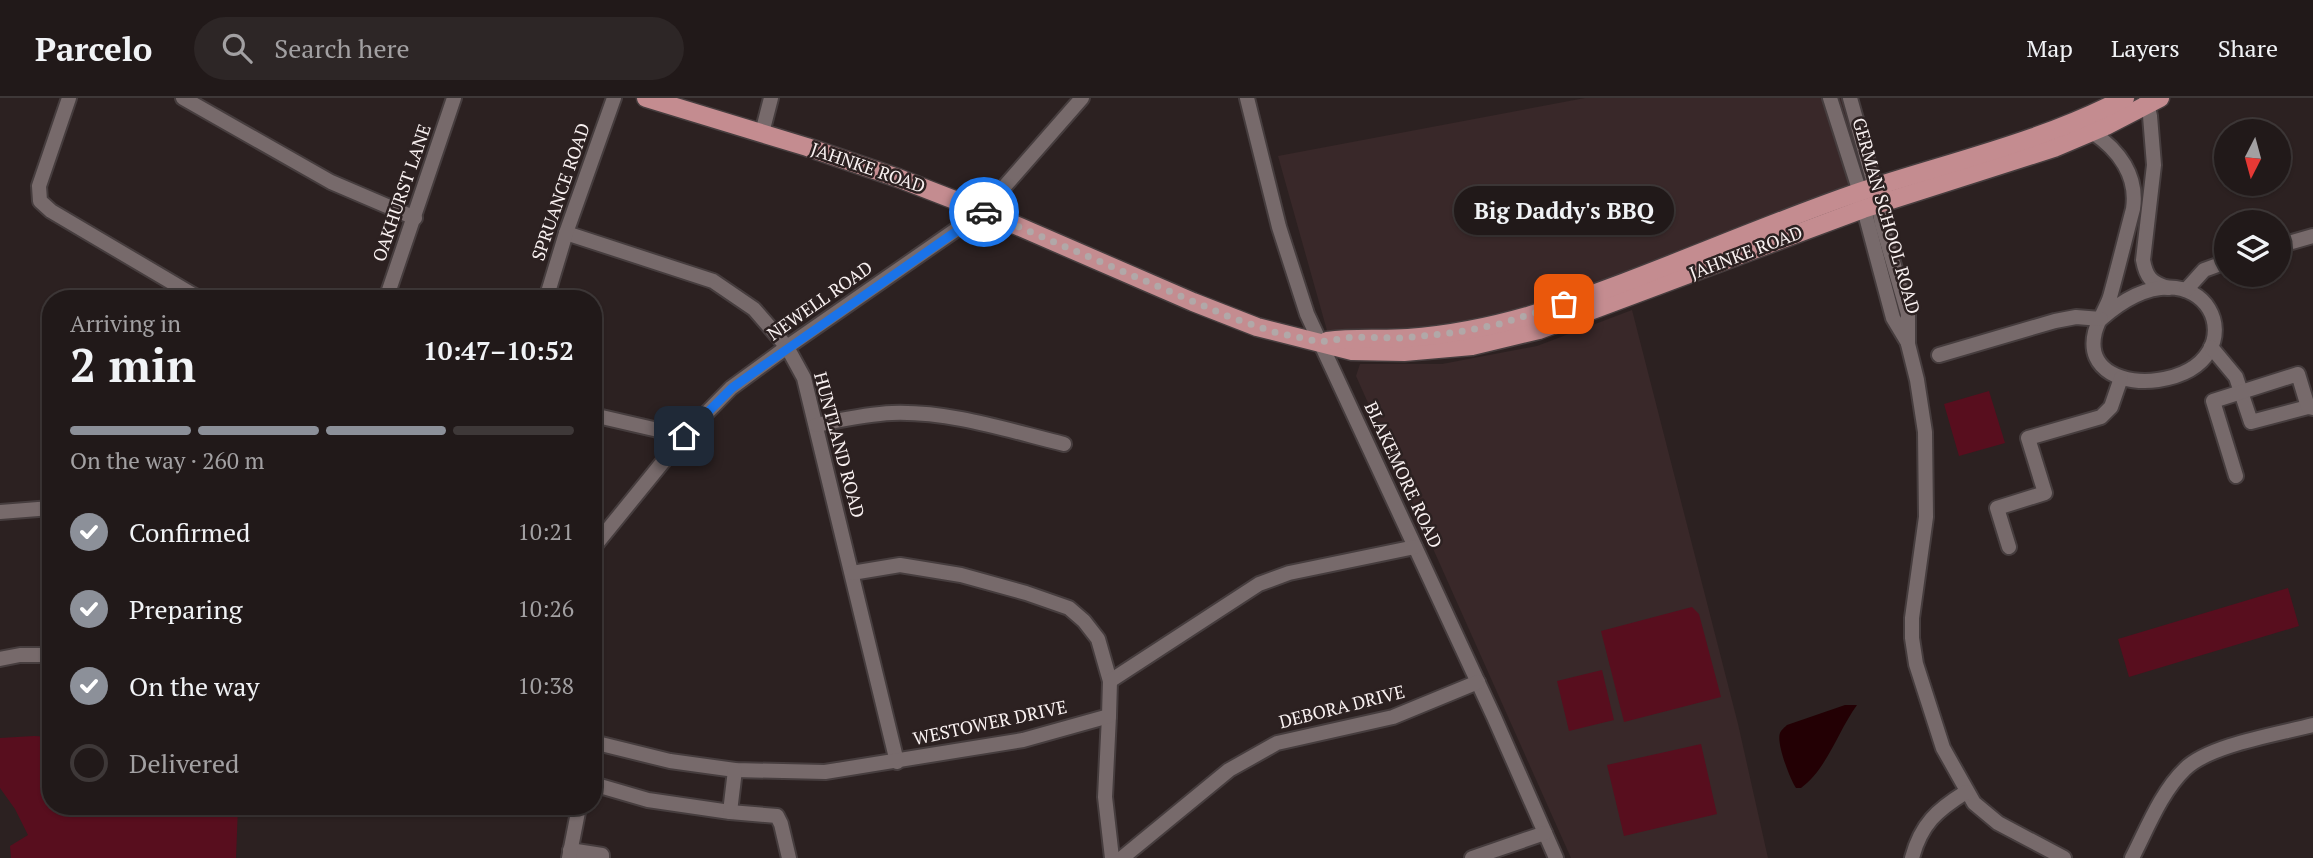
<!DOCTYPE html>
<html lang="en">
<head>
<meta charset="utf-8">
<style>
	body { margin:0; font-family:"PT Serif",serif; background:#2d2626; color:#f1f3f6; height:100vh; display:flex; flex-direction:column; font-size:26px; white-space:nowrap }
	* { box-sizing:border-box; margin:0 }
	p { font-size:23px; color:#a2a0a2 }
	.icon { flex:none; width:38px; height:38px; fill:none; stroke:currentColor; stroke-width:2; stroke-linecap:round; stroke-linejoin:round }
	.map { position:relative; flex:1; overflow:hidden }
	.sheet { position:absolute; left:42px; top:192px; width:560px; height:525px; display:flex; flex-direction:column; background:#211919; border-radius:28px; box-shadow:0 2px 5px #0004,0 0 0 2px #3e3838 }
	.sheet>* { flex:none }
	.needle { width:46px; rotate:186deg }
	.tools { position:absolute; left:2214px; top:21px; display:grid; gap:14px }
	.tools a { display:grid; place-items:center; width:77px; height:77px; border-radius:50%; background:#211919; box-shadow:0 2px 5px #0004,0 0 0 2px #3e3838; font-size:35px }
	.pin { position:absolute; display:grid; place-items:center; width:60px; height:60px; color:#fff; margin:-30px; border-radius:14px; box-shadow:0 4px 10px #0006 }
	.courier { position:absolute; display:grid; place-items:center; width:70px; height:70px; margin:-35px; border:5px solid #1a73e8; border-radius:50%; background:#fff; color:#222; box-shadow:0 2px 9px #0007 }
	.bubble { position:absolute; height:49px; border-radius:24px; background:#211919; box-shadow:0 2px 5px #0004,0 0 0 2px #3e3838; font-size:23px; font-weight:600; line-height:49px; text-align:center }
	.headline em { font-style:normal; font-weight:600 }
	.headline div { display:flex; flex-direction:column-reverse }
	.headline { display:flex; align-items:center; justify-content:space-between; height:119px; padding:0 28px }
	h1 { font-size:46px; font-weight:600; line-height:52px }
	.bar { display:grid; grid-template-columns:repeat(4,1fr); gap:10px 7px; align-content:center; height:84px; padding:0 28px }
	.bar i { height:9px; border-radius:5px; background:#3e3838 }
	.bar .on { background:#8c9099 }
	.bar p { grid-column:span 4 }
	ol { padding:0 28px; list-style:none }
	li { display:flex; align-items:center; gap:21px; height:77px }
	li p { margin-inline-start:auto }
	li .icon { padding:7px; border-radius:50%; background:#8c9099; color:#fff; stroke-width:4 }
	li:last-child { color:#a2a0a2 }
	li i { width:38px; height:38px; border:4px solid #3e3838; border-radius:50% }
	header { display:flex; align-items:center; gap:42px; box-sizing:border-box; height:98px; padding:0 35px; background:#211919; border-bottom:2px solid #3e3838 }
	header strong { font-size:33px }
	nav { display:flex; gap:38px; margin-inline-start:auto; font-size:24px }
	.search { width:490px; height:63px; background:#2d2626; display:flex; align-items:center; gap:18px; box-sizing:border-box; padding:0 24px; border-radius:38px; color:#a2a0a2; font-size:26px }
	.map>svg:first-child { display:block }
</style>
</head>
<body>
<header>
<strong>Parcelo</strong>
<div class="search"><svg class="icon" aria-label="search" viewBox="0 0 24 24"><circle cx="10" cy="10" r="6"/><path d="M15 15l6 6"/></svg>Search here</div>
<nav><a>Map</a><a>Layers</a><a>Share</a></nav>
</header>
<div class="map">
<svg width="2313" height="760" viewBox="0 0 2313 760">
	<rect width="100%" height="100%" fill="#2c2121"/>
	<g fill="#392829">
		<path d="M1585 0H1850L1879 94 1846 102 1535 229 1333 254 1278 58Z"/>
		<path d="M1632 212 1738 626 1768 760H1571L1356 278 1360 266H1442L1537 248Z"/>
	</g>
	<g fill="#580e1e">
		<path d="M1989 293 2005 345 1959 358 1944 306Z"/>
		<path d="M2288 490 2299 528 2129 579 2118 541Z"/>
		<path d="M1692 509 1699 516 1721 599 1624 624 1601 533Z"/>
		<path d="M1602 572 1614 622 1569 633 1557 583Z"/>
		<path d="M34 638 51 639V709H238L236 760H11L10 748 28 737 15 711 0 690V640Z"/>
		<path d="M1701 646 1717 716 1624 738 1607 667Z"/>
	</g>
	<path fill="#230004" d="M1845 607H1857C1838 633 1827 671 1801 690H1796C1790 681 1776 645 1780 635 1781 632 1785 629 1787 627Z"/>
	<g fill="none" stroke-linecap="round" stroke-linejoin="round">
		<g stroke="#463d3e" stroke-width="18">
			<g id="minor">
				<path d="M69 0 39 88 40 103 51 113 200 201"/>
				<path d="M183 0 331 84 415 120"/>
				<path d="M1247 0 1279 129 1307 216 1494 619 1556 760"/>
				<path d="M1830 0 1857 85 1893 220 1908 245"/>
				<path d="M1850 0 1875 89 1882 126 1908 216V246L1917 282 1925 334 1926 419 1912 520V540L1916 566 1943 650 1974 705 1998 725 2064 760"/>
				<path d="M2146 0 2150 18 2154 67 2143 162C2146 179 2151 185 2168 190"/>
				<path d="M2092 34C2119 52 2138 78 2133 111 2125 141 2118 170 2110 199 2106 211 2098 222 2095 234 2085 274 2126 287 2158 282 2266 266 2205 129 2101 221"/>
				<path d="M762 35 771 0"/>
				<path d="M566 135 713 183 754 211 787 249 804 280 897 664"/>
				<path d="M2278 148 2313 138"/>
				<path d="M2186 192 2204 172 2226 164"/>
				<path d="M386 201 454 0"/>
				<path d="M546 201 566 135 614 0"/>
				<path d="M2211 249 2236 279 2251 324 2308 309 2313 310"/>
				<path d="M1939 257 2055 223 2076 219 2101 221"/>
				<path d="M593 317 684 338"/>
				<path d="M816 327C841 322 866 316 892 315 950 313 1007 332 1064 346"/>
				<path d="M2236 378 2213 303 2298 276 2308 309"/>
				<path d="M0 414 51 410"/>
				<path d="M2009 449 1997 410 2045 395 2028 340 2101 319 2111 309 2121 280"/>
				<path d="M593 450 684 338 731 290 787 249 983 113 1082 0"/>
				<path d="M852 475 900 467 961 477 1026 495 1069 510 1084 523 1098 541 1110 583"/>
				<path d="M0 561 20 557H51"/>
				<path d="M1109 618 1105 699 1112 760"/>
				<path d="M593 644 670 663 735 672 825 674 1023 642 1109 618 1110 583 1259 486 1289 475 1415 449"/>
				<path d="M593 686 648 702 730 714 777 718 781 726 789 760"/>
				<path d="M730 714 735 672"/>
				<path d="M570 752 602 757V760"/>
				<path d="M569 760 579 709"/>
				<path d="M1122 760 1229 672 1277 645 1393 619 1478 584"/>
				<path d="M1472 760 1545 735"/>
				<path d="M1912 760C1921 726 1937 712 1966 694"/>
				<path d="M2132 760C2147 731 2161 694 2185 671 2209 647 2279 636 2313 627"/>
			</g>
		</g>
		<g stroke="#463d3e" stroke-width="21">
			<g id="major">
				<path d="M646 0 807 49 898 80 983 113 1193 204 1257 229 1352 253 1404 254 1472 248 1539 232 1863 111 2054 50 2106 28 2160 0"/>
				<path d="M1327 243C1355 239 1380 242 1408 240 1450 237 1490 229 1531 217 1642 182 1749 132 1859 94 1949 64 2041 44 2125 0"/>
			</g>
		</g>
		<use href="#minor" stroke="#776a6b" stroke-width="14"/>
		<use href="#major" stroke="#c48c90" stroke-width="18"/>
	</g>
	<g fill="none" stroke-linecap="round" stroke-linejoin="round">
		<path stroke="#b1a8a8" stroke-width="7" stroke-dasharray="0 12.6" d="M984 114 1232 220 1274 234 1320 244 1353 239 1404 240 1459 234 1499 226 1564 206"/>
		<path stroke="#1a73e8" stroke-width="9" d="M684 338 732 290 750 277 984 114"/>
	</g>
	<g text-anchor="middle" stroke-width="5" stroke-linejoin="round" paint-order="stroke">
		<g font-size="18" fill="#f9f1f1" stroke="#2c2121">
			<text transform="translate(868 70) rotate(19)" y="6">JAHNKE ROAD</text>
			<text transform="translate(561 94) rotate(-71)" y="6">SPRUANCE ROAD</text>
			<text transform="translate(402 95) rotate(-71)" y="6">OAKHURST LANE</text>
			<text transform="translate(1886 118) rotate(74)" y="6">GERMAN SCHOOL ROAD</text>
			<text transform="translate(1746 155) rotate(-21)" y="6">JAHNKE ROAD</text>
			<text transform="translate(820 203) rotate(-35)" y="6">NEWELL ROAD</text>
			<text transform="translate(839 347) rotate(75)" y="6">HUNTLAND ROAD</text>
			<text transform="translate(1403 377) rotate(65)" y="6">BLAKEMORE ROAD</text>
			<text transform="translate(1342 609) rotate(-14)" y="6">DEBORA DRIVE</text>
			<text transform="translate(990 625) rotate(-12)" y="6">WESTOWER DRIVE</text>
		</g>
	</g>
</svg>
<div class="tools">
<a><svg class="needle" viewBox="-14 -14 28 28"><path d="M0-13l5 13h-10z" fill="#e53935"/><path d="M0 13l5-13h-10z" fill="#a2a0a2"/></svg></a>
<a><svg class="icon" aria-label="layers" viewBox="0 0 24 24"><path d="M12 4l9 5-9 5-9-5zM3 14l9 5 9-5"/></svg></a>
</div>
<div class="pin" style="left:1564px;top:206px;background:#ea580c"><svg class="icon" aria-label="bag" viewBox="0 0 24 24"><path d="M5 8h14l-1 12H6zM9 8a3 3 0 0 1 6 0"/></svg></div>
<div class="pin" style="left:684px;top:338px;background:#1f2937"><svg class="icon" aria-label="home" viewBox="0 0 24 24"><path d="M3 11l9-7 9 7M6 9v11h12V9"/></svg></div>
<div class="courier" style="left:984px;top:114px"><svg class="icon" aria-label="car" viewBox="0 0 24 24"><path d="M5 17H2v-5l4-1 3-4h7l3 4 3 1v5h-3M9 17h6M6 11h13"/><circle cx="7" cy="17" r="2"/><circle cx="17" cy="17" r="2"/></svg></div>
<div class="bubble" style="left:1454px;top:88px;width:220px">Big Daddy's BBQ</div>
<section class="sheet">
<div class="headline"><div><h1>2 min</h1><p>Arriving in</p></div><em>10:47–10:52</em></div>
<div class="bar"><i class="on"></i><i class="on"></i><i class="on"></i><i></i><p>On the way · 260 m</p></div>
<ol>
<li><svg class="icon" aria-label="check" viewBox="0 0 24 24"><path d="M5 12l5 5 9-10"/></svg>Confirmed<p>10:21</p></li>
<li><svg class="icon" aria-label="check" viewBox="0 0 24 24"><path d="M5 12l5 5 9-10"/></svg>Preparing<p>10:26</p></li>
<li><svg class="icon" aria-label="check" viewBox="0 0 24 24"><path d="M5 12l5 5 9-10"/></svg>On the way<p>10:38</p></li>
<li><i></i>Delivered</li>
</ol>
</section>
</div>
</body>
</html>
